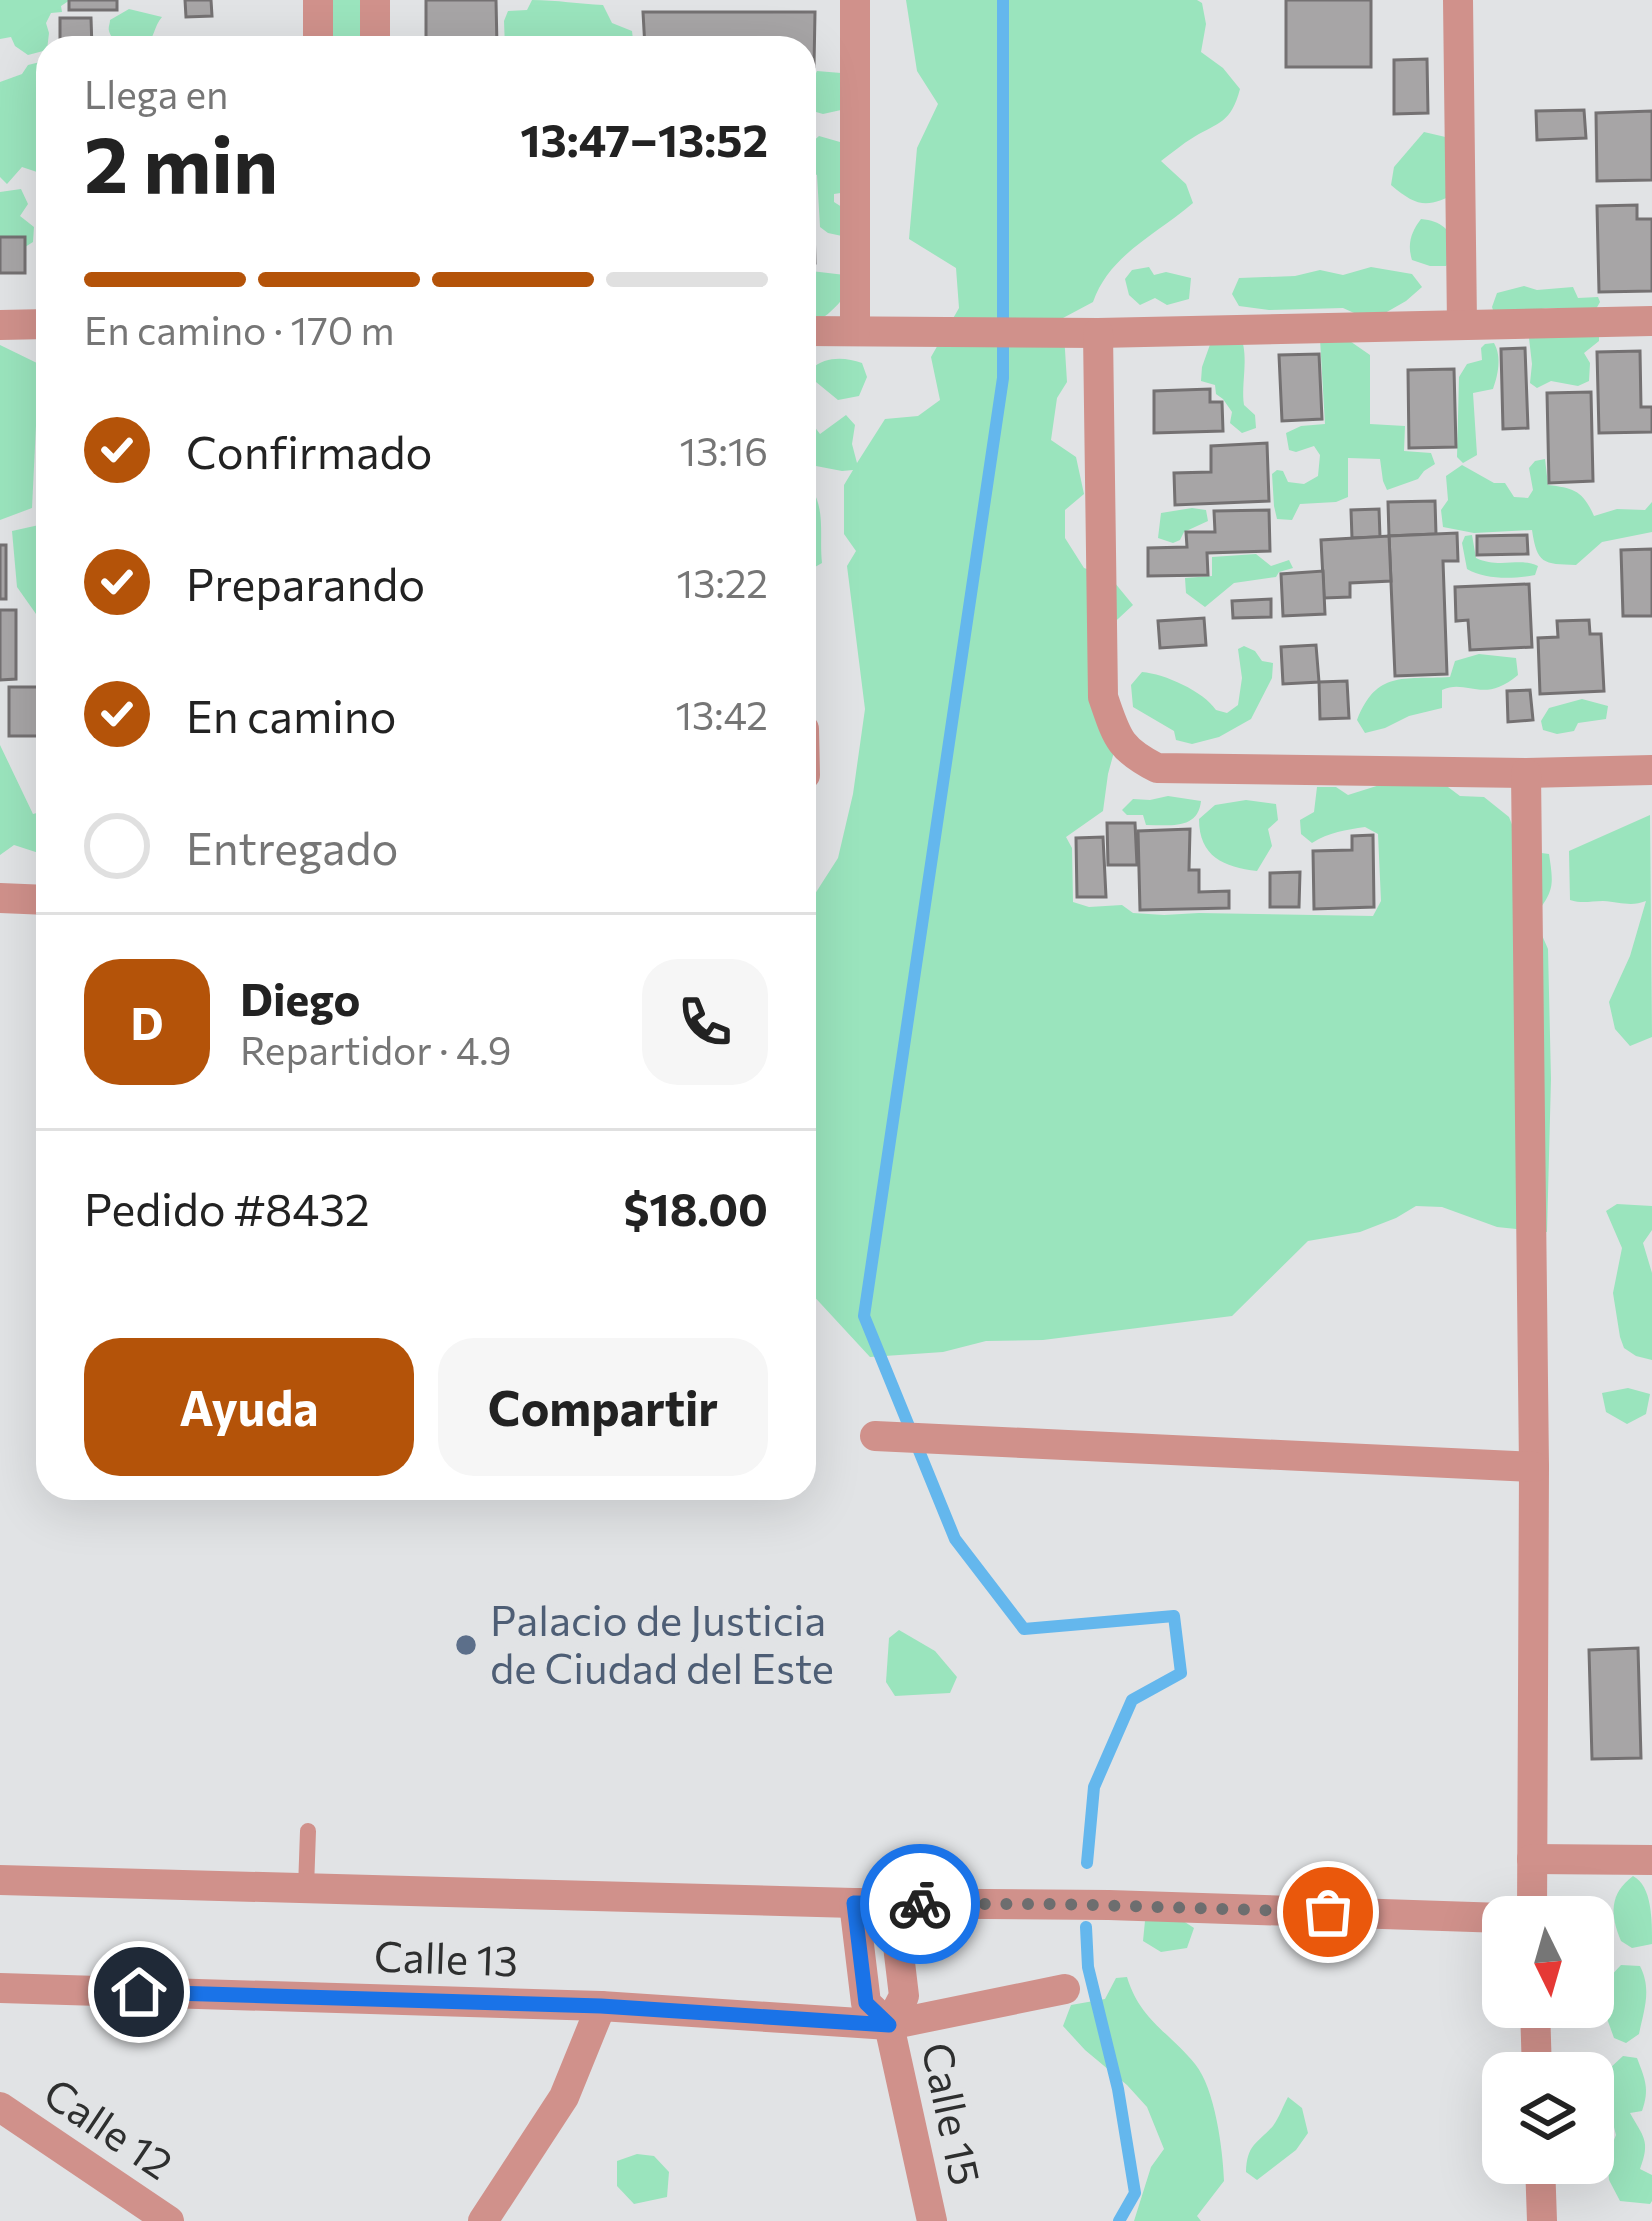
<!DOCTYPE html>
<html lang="es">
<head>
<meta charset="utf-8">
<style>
	body { margin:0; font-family:Commissioner,sans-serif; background:#f6f6f6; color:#222; height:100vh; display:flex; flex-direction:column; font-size:45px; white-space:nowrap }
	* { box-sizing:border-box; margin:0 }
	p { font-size:39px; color:#767676 }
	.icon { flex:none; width:66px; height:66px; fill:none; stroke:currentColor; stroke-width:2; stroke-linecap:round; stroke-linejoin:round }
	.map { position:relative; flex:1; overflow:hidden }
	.drawer { position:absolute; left:36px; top:36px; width:780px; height:1464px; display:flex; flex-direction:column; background:#fff; border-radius:36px; box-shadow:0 12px 48px #0002 }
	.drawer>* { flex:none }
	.needle { width:78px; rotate:175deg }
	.buttons { position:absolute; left:1482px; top:1896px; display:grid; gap:24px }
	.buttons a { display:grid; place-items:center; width:132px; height:132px; border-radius:24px; background:#fff; box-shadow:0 12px 48px #0002; font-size:60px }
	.pin { position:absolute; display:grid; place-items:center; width:102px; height:102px; color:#fff; margin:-51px; border:6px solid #fff; border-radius:50%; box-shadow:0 3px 12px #0007 }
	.courier { position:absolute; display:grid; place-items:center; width:120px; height:120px; margin:-60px; border:9px solid #1a73e8; border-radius:50%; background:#fff; color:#222; box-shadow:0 3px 15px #0007 }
	.overview em { font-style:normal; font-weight:700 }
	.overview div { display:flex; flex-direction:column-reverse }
	.overview { display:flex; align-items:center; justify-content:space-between; height:204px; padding:0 48px }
	h1 { font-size:78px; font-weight:700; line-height:90px }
	.bar { display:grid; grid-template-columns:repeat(4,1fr); gap:18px 12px; align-content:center; height:144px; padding:0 48px }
	.bar i { height:15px; border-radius:9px; background:#e0e0e0 }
	.bar .active { background:#b45309 }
	.bar p { grid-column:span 4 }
	.line { display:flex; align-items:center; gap:30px; padding:0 48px; border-top:3px solid #e0e0e0 }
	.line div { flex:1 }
	.round { display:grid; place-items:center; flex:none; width:126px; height:126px; border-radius:36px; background:#f6f6f6 }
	ol { padding:0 48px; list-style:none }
	li { display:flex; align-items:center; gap:36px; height:132px }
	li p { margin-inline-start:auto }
	li .icon { padding:12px; border-radius:50%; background:#b45309; color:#fff; stroke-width:4 }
	li:last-child { color:#767676 }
	li i { width:66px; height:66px; border:6px solid #e0e0e0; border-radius:50% }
	.button { display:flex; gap:24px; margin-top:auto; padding:24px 48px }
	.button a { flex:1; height:138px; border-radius:36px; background:#b45309; color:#fff; font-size:48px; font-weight:700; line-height:138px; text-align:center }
	.button a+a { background:#f6f6f6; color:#222 }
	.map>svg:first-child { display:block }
</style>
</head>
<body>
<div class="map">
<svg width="1652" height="2221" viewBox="0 0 1652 2221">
	<rect width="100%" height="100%" fill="#e1e3e5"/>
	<g fill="#9ae4bd">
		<path d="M0 0H70L61 6 62 12 51 13 46 23 49 33 47 50 28 55 15 46 11 37 0 39Z"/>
		<path d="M323 0H384L382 48H323Z"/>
		<path d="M532 0C557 0 579 4 603 5L612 23 632 31 634 48H505L504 21 508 11 527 10Z"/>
		<path d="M906 0H1197L1202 3 1206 24 1201 52 1223 68 1240 89C1231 123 1219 122 1194 137 1182 144 1172 153 1161 161L1186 184 1193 203C1156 235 1110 254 1093 302L1063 318 1067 382 1057 398 1051 440 1076 457 1084 494 1065 510V538L1084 568 1110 577 1133 605 1105 631 1114 752 1108 774 1103 811 1066 837 1072 848 1073 902 1089 907 1122 905 1133 913 1164 915 1199 913 1373 916 1381 901 1378 834 1365 827C1346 830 1329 832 1312 843L1301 834 1300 820 1314 812 1317 787H1336L1348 795 1440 766 1448 787 1460 796 1484 797 1509 817 1515 832 1534 852 1549 854C1554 887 1554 890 1534 917L1548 949 1551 1079 1547 1232 1497 1227 1442 1207 1416 1206 1396 1218 1360 1232 1308 1241 1232 1316 1043 1340 986 1341 943 1352 870 1357 809 1291 804 1273V911L838 858 853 794 865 709 847 566 856 551 844 534V485L853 470 842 471 816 466 811 488C826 509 819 538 822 563L808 571 804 569V363L811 369C826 356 845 357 862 363L867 377 859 396 838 400 816 382 808 391 811 422 820 434 846 415 855 425 852 444 857 463 885 419 918 416 940 400 931 357 959 308 956 268 909 239 917 148 938 104 917 71Z"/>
		<path d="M129 9 162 17C154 26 154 39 146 45 136 52 112 44 109 31 108 27 110 24 110 20Z"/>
		<path d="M48 60V100L44 121 48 143V165L40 173 22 167 7 184 0 177V82L22 74 28 65Z"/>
		<path d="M817 71 841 73V110L823 114 816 112C807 96 809 87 817 71Z"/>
		<path d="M1424 132 1454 139 1460 192C1428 207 1419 209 1391 185L1394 167Z"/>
		<path d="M819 136 847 144V192L834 194V202L848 211 842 236 828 233 820 227 817 175 808 171 809 145Z"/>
		<path d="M21 189 28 204 20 216 34 227 33 242 17 252 0 248V192Z"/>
		<path d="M1421 219C1442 221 1448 229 1459 247L1446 266H1430L1412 260C1407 244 1411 232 1421 219Z"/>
		<path d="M1149 267 1154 275 1166 272 1191 278 1189 299 1167 305 1155 298 1140 305 1129 295 1125 279 1132 270Z"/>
		<path d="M1371 267 1412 274 1422 287 1406 301 1385 313 1363 317 1343 308 1269 310 1239 306 1232 294 1239 278 1295 276 1320 270 1343 275Z"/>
		<path d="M811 271 845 275 846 295C834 309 823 322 804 325V273Z"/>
		<path d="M1524 286 1537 290 1573 287 1578 298 1598 297 1600 302 1596 309 1546 308 1496 319 1492 307 1497 293Z"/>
		<path d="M1599 330V341L1584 353 1590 363 1589 381 1578 386 1551 381 1537 388 1530 383 1532 364 1529 338Z"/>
		<path d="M1241 337C1249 359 1241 382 1244 405L1255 415 1256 428 1242 433 1230 423 1232 412 1223 399 1216 394 1215 385 1201 381 1202 367 1212 339Z"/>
		<path d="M1344 337 1370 355V424L1405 426 1404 451 1431 453 1435 464 1424 471 1418 479 1387 490 1383 481 1380 459 1348 458V497L1336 502 1300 504 1292 520 1277 519 1274 506 1272 474 1277 470 1283 471 1288 482 1304 484 1318 476 1320 455 1314 446 1296 452 1289 450 1286 433 1301 426 1325 424 1320 339Z"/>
		<path d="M1494 343C1502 357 1498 375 1493 389L1473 393 1477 455 1463 463 1457 457 1459 377 1467 364 1482 360 1481 348 1485 344Z"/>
		<path d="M0 345 39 364 32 508 0 520Z"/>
		<path d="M1545 459 1548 485C1574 488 1583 491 1594 516L1617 509 1645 510 1652 502V532L1602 542 1576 565C1543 564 1537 564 1532 530L1474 533 1443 527 1441 510 1448 500 1446 476 1462 465 1494 483H1505L1514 497 1528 498 1533 490 1529 468 1535 461Z"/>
		<path d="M1192 508 1206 510 1208 521 1184 532 1180 540 1173 543 1158 538 1161 513Z"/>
		<path d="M48 523V631L17 587 12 531Z"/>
		<path d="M1472 535 1476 558C1499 569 1521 557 1538 566L1535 575C1515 579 1485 580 1467 569L1462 543 1465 536Z"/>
		<path d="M1256 554 1271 566 1289 560 1293 568 1279 572 1276 577 1234 583 1205 607 1186 593 1185 578 1212 576V557Z"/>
		<path d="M1244 646 1255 651 1262 661 1273 663 1272 678 1251 719 1219 737 1192 744 1176 740 1174 731 1133 707 1131 685 1142 672C1165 674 1203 691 1216 710L1227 713 1238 705 1242 678 1238 649Z"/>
		<path d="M1479 654 1516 658 1518 675C1483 705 1467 678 1442 690V708L1409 716 1385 728 1365 733 1357 720C1377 670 1402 680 1450 677L1455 661Z"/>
		<path d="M1582 699 1608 706 1606 719 1578 723 1574 731 1557 734 1543 730 1541 721 1549 708Z"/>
		<path d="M0 745 33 814 48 810V856L14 845 0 855Z"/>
		<path d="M1168 796 1201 801C1198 830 1170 825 1146 825L1143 815H1127L1122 810 1133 799 1150 800Z"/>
		<path d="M1246 800 1276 804 1278 820 1268 829 1272 846 1257 871C1224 867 1199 857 1199 819L1215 805Z"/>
		<path d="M1650 815 1652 1037 1630 1046 1615 1029 1609 1002 1630 956 1646 901C1631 907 1620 902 1603 901 1590 901 1583 904 1570 900L1569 851Z"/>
		<path d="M1617 1204 1652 1206V1230L1643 1243 1652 1273V1360L1636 1356 1624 1348 1620 1337 1613 1293 1622 1248 1606 1211Z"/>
		<path d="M1628 1388 1650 1394 1646 1414 1627 1424 1606 1412 1602 1393Z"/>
		<path d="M899 1630 935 1651 957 1677 950 1693 895 1696 886 1682 889 1638Z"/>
		<path d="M1633 1876C1652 1886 1652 1919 1652 1944L1632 1948 1621 1941C1610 1915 1609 1894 1633 1876Z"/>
		<path d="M1168 1911 1194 1928 1187 1948 1161 1952 1143 1941 1145 1921Z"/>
		<path d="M1621 1965 1640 1966C1652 1990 1644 2009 1639 2034L1626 2043 1614 2038 1605 2013V1982Z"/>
		<path d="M1127 1977C1140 2020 1169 2032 1195 2064 1215 2088 1223 2150 1224 2181L1197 2216 1201 2221H1134L1151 2167 1164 2149 1147 2107 1127 2085 1085 2050 1063 2026 1071 2005 1105 1999 1116 1978Z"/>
		<path d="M1623 2056 1637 2058C1645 2079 1650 2089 1642 2111L1630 2113C1643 2137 1651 2140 1640 2169L1652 2175V2201L1650 2204 1620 2201 1609 2180 1607 2157 1616 2135 1604 2089 1609 2069Z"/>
		<path d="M1288 2097 1302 2108 1308 2133 1296 2150 1257 2180 1246 2172C1247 2144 1257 2144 1273 2126 1279 2118 1283 2106 1288 2097Z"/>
		<path d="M637 2154 654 2156 669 2172 667 2197 634 2204 617 2186V2161Z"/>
	</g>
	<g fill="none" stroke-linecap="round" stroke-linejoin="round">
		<g stroke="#64b7ed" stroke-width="12">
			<path d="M1003 0V378L864 1316 955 1539 1024 1629 1174 1616 1181 1673 1132 1700 1094 1787 1087 1863"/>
			<path d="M1086 1927 1088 1967 1118 2089 1135 2193 1119 2221"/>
		</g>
	</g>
	<g fill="#a7a5a6" stroke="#747172" stroke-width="3">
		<rect x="69" y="0" width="48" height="10"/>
		<path d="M185 0H211L212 16 186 17Z"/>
		<path d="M426 0H496L497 47 426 48Z"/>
		<rect x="1286" y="0" width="85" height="67"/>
		<path d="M643 12H815L814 67 804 68V48H645Z"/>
		<path d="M60 18H91L92 48H60Z"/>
		<path d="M1427 59 1428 113 1394 114V60Z"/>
		<path d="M1584 110 1586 138 1537 140 1536 111Z"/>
		<path d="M1652 111V180L1597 181 1596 113Z"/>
		<path d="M813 175 814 218H804V176Z"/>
		<path d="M1637 205V219H1652V291L1599 292 1597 206Z"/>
		<path d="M814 226 815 263H804V227Z"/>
		<rect x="0" y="237" width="25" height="36"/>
		<path d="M1525 348 1528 428 1503 429 1501 349Z"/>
		<path d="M1640 351 1641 407H1652V432L1599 433 1597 352Z"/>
		<path d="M1319 354 1322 419 1282 421 1279 355Z"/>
		<path d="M39 364H48V479H42Z"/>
		<path d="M1454 369 1456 447 1409 448 1408 370Z"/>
		<path d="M1210 389V402H1222L1223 431 1154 433V391Z"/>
		<path d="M1591 392 1593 481 1549 483 1547 393Z"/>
		<path d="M1267 443 1269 501 1175 505 1174 473 1211 472V446Z"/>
		<path d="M1435 501 1436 534 1389 536 1388 502Z"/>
		<path d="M1379 509 1380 537 1352 538 1351 510Z"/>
		<path d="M1269 510 1270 551 1207 553 1208 575 1148 576V548L1187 547 1186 532H1215L1214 511Z"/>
		<path d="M1457 533 1458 561H1443L1447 674 1395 676 1389 536Z"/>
		<path d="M1527 535 1528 554 1477 555V536Z"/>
		<path d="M1389 536 1391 581 1350 583V597L1324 598 1321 540Z"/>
		<rect x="0" y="545" width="6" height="54"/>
		<path d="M1652 549V616H1623L1621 550Z"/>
		<path d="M1323 571 1325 614 1283 616 1281 574Z"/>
		<path d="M1529 584 1532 647 1470 650 1468 620 1456 621 1455 587Z"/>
		<path d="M1271 599V617L1233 618 1232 601Z"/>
		<path d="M0 610H16V679L0 680Z"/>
		<path d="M1204 618 1206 645 1160 648 1158 621Z"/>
		<path d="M1589 620 1590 634H1601L1604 691 1540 694 1538 638 1558 637 1557 621Z"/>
		<path d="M1316 645 1319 682 1283 684 1281 647Z"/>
		<path d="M1347 681 1349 718 1320 719 1319 682Z"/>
		<path d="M9 687H48V772H44L43 736H9Z"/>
		<path d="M1530 690 1533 720 1508 722 1507 691Z"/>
		<path d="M1107 823H1135L1137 865H1108Z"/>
		<path d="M1190 829 1189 870H1199V892L1229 891V908L1140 910 1138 831Z"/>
		<path d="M1373 835 1374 907 1314 909 1313 851 1352 850V836Z"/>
		<path d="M1103 837 1106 897H1077L1076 838Z"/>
		<path d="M1300 872 1299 907H1270V873Z"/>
		<path d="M1638 1648 1641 1758 1592 1759 1589 1650Z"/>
	</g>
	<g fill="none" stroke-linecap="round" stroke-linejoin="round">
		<path stroke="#d0918b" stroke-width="16" d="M306 1888 308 1831"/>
		<g stroke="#d0918b" stroke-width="30">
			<path d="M375 0V48"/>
			<path d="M1458 0 1462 324"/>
			<path d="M318 48V0"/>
			<path d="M0 325 48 324"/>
			<path d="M804 331 1098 333 1652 321"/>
			<path d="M855 331V0"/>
			<path d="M1098 333 1103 697C1117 737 1118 748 1157 768L1526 773 1652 770"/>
			<path d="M804 729 805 775"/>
			<path d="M1526 773 1534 1467 1532 1917"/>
			<path d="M0 898 48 900"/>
			<path d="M875 1436 1534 1467"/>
			<path d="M1532 1859 1652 1860"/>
			<path d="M0 1880 854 1903 1109 1905 1503 1918"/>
			<path d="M854 1903 866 2003 889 2025"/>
			<path d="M0 1988 601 2006 889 2025 1065 1989"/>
			<path d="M1535 2007 1537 2073"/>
			<path d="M889 2025 932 2221"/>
			<path d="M889 2025 904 1996 893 1904"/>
			<path d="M0 2107 169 2221"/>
			<path d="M1540 2163 1542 2221"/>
			<path d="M483 2221 564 2097 601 2006"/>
		</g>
	</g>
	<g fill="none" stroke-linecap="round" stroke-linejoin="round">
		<path stroke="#6d6e6f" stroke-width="12" stroke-dasharray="0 21.6" d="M920 1904H1056L1328 1912"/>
		<path stroke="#1a73e8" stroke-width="15" d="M139 1992 601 2006 889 2025 866 2003 854 1903 920 1904"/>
	</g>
	<circle fill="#5c6f8a" stroke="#e1e3e5" stroke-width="4.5" cx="466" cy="1645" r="12"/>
	<g text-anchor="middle" stroke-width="12" stroke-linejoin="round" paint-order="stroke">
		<g font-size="42" fill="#4e5e75" stroke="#e1e3e5" text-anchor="start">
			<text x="490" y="1636">Palacio de Justicia<tspan x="490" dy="48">de Ciudad del Este</tspan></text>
		</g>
		<g font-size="42" fill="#2e2f2f" stroke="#e1e3e5">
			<text transform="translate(446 1959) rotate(2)" y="15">Calle 13</text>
			<text transform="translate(951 2114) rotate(78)" y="15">Calle 15</text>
			<text transform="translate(108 2129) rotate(34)" y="15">Calle 12</text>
		</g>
	</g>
</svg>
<div class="buttons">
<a><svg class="needle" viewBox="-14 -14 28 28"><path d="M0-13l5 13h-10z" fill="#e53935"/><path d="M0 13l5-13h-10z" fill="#767676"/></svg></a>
<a><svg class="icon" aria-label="layers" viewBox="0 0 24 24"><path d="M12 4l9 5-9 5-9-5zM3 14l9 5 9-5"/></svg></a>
</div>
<div class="pin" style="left:1328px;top:1912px;background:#ea580c"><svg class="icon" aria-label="bag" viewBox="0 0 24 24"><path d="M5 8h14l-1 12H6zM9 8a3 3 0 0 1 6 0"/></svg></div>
<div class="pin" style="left:139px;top:1992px;background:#1f2937"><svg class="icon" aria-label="home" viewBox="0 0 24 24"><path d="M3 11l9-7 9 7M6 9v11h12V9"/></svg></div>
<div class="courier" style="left:920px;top:1904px"><svg class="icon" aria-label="bike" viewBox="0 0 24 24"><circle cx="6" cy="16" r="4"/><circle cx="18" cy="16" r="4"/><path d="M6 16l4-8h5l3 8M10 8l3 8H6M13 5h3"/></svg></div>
<section class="drawer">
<div class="overview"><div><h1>2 min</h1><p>Llega en</p></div><em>13:47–13:52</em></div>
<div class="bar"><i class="active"></i><i class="active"></i><i class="active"></i><i></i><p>En camino · 170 m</p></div>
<ol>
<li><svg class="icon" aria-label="check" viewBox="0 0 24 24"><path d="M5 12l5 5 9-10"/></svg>Confirmado<p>13:16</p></li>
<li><svg class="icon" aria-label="check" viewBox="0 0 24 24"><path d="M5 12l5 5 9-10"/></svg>Preparando<p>13:22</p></li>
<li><svg class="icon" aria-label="check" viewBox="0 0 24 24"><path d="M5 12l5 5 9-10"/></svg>En camino<p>13:42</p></li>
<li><i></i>Entregado</li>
</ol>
<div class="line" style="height:216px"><b class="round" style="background:#b45309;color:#fff">D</b><div><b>Diego</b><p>Repartidor · 4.9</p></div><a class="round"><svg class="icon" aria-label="phone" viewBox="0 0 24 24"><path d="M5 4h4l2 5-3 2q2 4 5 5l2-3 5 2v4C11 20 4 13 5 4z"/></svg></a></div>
<div class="line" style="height:156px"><div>Pedido #8432</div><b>$18.00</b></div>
<div class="button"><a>Ayuda</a><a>Compartir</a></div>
</section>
</div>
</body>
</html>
